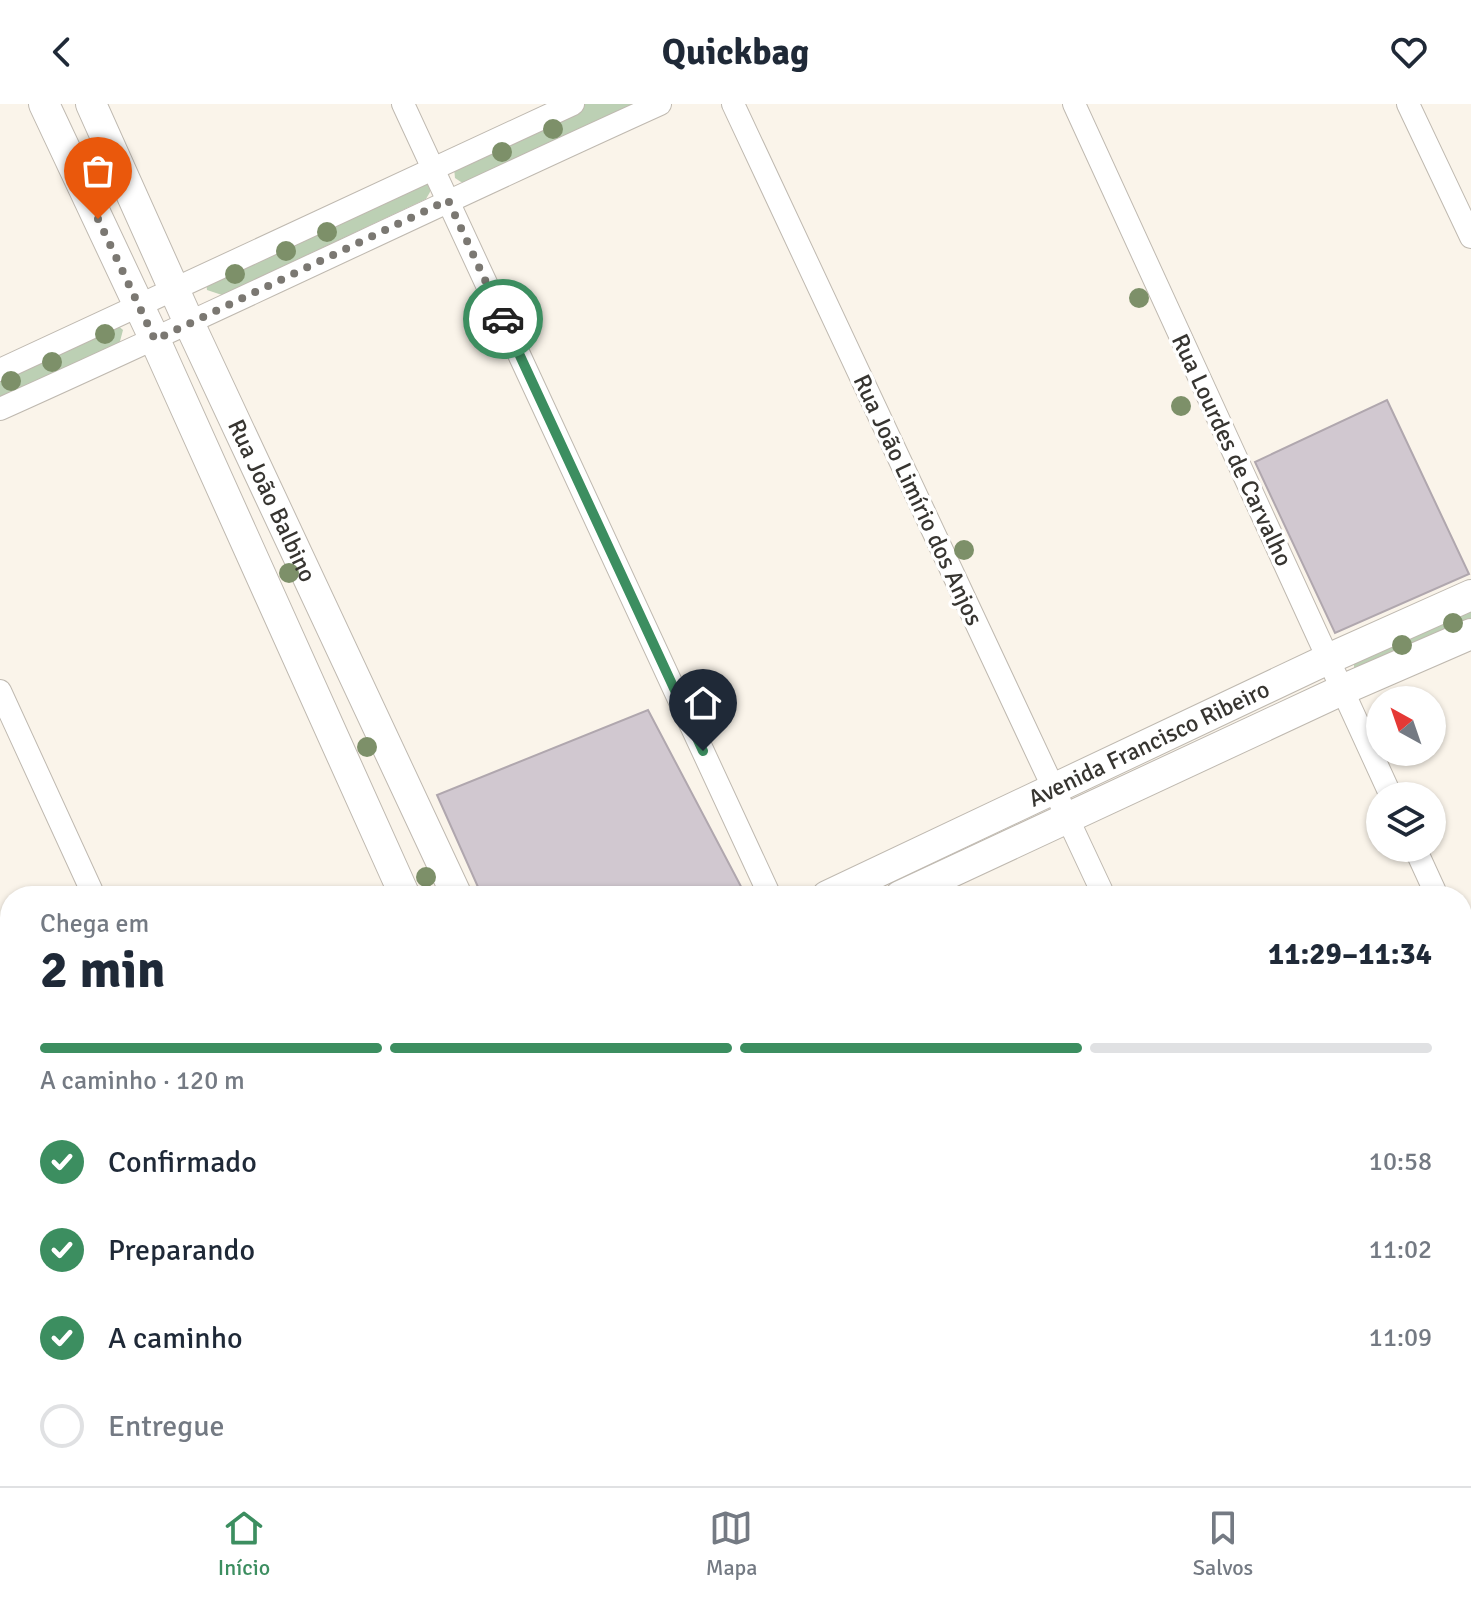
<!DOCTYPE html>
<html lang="pt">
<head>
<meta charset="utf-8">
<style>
	body { margin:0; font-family:Signika,sans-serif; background:#f6f6f7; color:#1f2937; height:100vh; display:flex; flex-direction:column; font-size:30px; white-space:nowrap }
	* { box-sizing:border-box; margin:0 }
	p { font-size:26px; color:#747a83 }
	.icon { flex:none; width:44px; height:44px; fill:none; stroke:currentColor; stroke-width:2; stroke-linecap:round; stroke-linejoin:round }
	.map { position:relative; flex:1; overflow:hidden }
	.side { position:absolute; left:0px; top:782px; width:1472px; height:600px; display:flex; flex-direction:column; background:#fff; border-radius:32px 32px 0 0; box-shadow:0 2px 6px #0004 }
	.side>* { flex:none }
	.needle { width:52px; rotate:320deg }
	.tools { position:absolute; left:1366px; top:582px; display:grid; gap:16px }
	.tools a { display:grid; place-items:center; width:80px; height:80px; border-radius:50%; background:#fff; box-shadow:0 2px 6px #0004; font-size:40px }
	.pin { position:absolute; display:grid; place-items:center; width:68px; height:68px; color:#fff; margin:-82px -34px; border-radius:50% 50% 50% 0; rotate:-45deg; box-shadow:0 0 8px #0007 }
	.pin .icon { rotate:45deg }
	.courier { position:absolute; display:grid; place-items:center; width:80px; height:80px; margin:-40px; border:6px solid #3c8e60; border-radius:50%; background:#fff; color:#222; box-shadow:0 2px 10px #0007 }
	.overview em { font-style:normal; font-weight:700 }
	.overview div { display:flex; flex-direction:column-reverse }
	.overview { display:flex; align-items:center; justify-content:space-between; height:136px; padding:0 40px }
	h1 { font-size:52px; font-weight:700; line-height:60px }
	.bar { display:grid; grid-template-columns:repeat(4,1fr); gap:12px 8px; align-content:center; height:96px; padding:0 40px }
	.bar i { height:10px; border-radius:6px; background:#e0e1e3 }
	.bar .selected { background:#3c8e60 }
	.bar p { grid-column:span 4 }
	ol { padding:0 40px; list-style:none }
	li { display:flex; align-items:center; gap:24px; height:88px }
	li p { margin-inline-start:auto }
	li .icon { padding:8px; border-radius:50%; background:#3c8e60; color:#fff; stroke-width:4 }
	li:last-child { color:#747a83 }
	li i { width:44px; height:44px; border:4px solid #e0e1e3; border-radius:50% }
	header { display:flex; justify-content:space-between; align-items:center; height:104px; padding:0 40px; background:#fff; font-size:36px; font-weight:700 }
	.tab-bar { display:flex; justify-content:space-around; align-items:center; height:112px; border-top:2px solid #e0e1e3; background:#fff; font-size:22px; color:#747a83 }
	.tab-bar a { display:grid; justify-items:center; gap:4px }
	.tab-bar .selected { color:#3c8e60 }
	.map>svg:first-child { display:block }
</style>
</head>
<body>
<header><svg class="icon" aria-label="back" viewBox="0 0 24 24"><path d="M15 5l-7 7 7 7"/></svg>Quickbag<svg class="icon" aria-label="heart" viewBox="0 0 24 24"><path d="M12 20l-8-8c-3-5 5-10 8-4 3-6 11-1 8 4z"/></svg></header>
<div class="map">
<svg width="1471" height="1382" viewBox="0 0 1471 1382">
	<rect width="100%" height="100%" fill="#faf4ea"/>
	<g fill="#bcd0b4">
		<path d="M579 0H634L469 78H461L455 74 454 64Z"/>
		<path d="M415 74 430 80V88L426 95 222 191 207 186 206 177Z"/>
		<path d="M116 220 123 226 119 241 0 297V271Z"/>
		<path d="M1471 499V524L1354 566V557Z"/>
		<path d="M514 1372H655L660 1382H518Z"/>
	</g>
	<g fill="#d1c8d0" stroke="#b0a7ae" stroke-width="2">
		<path d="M1387 296 1469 470 1335 529 1255 358Z"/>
		<path d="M648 606 746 792H482L437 691Z"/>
	</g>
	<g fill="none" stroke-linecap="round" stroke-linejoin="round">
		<g stroke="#bfb9b0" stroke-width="24">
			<g id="street">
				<path d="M403 0 770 792"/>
				<path d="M733 0 1104 792"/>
				<path d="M1074 0 1391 692"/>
				<path d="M1408 0 1471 133"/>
				<path d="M0 266 573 0"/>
				<path d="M0 305C221 206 439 100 660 0"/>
				<path d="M0 587 94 792"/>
				<path d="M1415 744 1437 792"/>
				<path d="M1462 846 1471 865"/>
				<path d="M0 1315 10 1337"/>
				<path d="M27 1372 31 1382"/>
				<path d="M359 1372 364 1382"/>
				<path d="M1036 1372 1041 1382"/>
				<path d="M1375 1372 1379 1382"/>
			</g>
		</g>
		<g stroke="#bfb9b0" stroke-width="32">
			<g id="secondary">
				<path d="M44 0 155 236 405 792"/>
				<path id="s1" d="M91 0 190 221 457 792"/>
				<path id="s2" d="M827 792 1328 555 1471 491"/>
				<path d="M900 792 1342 586 1471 530"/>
				<path d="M0 1172 10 1168"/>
				<path d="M0 1211 10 1206"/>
				<path d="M676 1372 680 1382"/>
				<path d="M722 1372 726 1382"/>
			</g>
		</g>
		<use href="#street" stroke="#fff" stroke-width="22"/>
		<use href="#secondary" stroke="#fff" stroke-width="30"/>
	</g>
	<g fill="#7d9069">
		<circle cx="553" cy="25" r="10"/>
		<circle cx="502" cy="48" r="10"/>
		<circle cx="327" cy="128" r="10"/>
		<circle cx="286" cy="147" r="10"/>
		<circle cx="235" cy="170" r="10"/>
		<circle cx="1139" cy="194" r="10"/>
		<circle cx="105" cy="230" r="10"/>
		<circle cx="52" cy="258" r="10"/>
		<circle cx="11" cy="277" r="10"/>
		<circle cx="1181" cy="302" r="10"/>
		<circle cx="964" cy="446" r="10"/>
		<circle cx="289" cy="469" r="10"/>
		<circle cx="1453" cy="519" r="10"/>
		<circle cx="1402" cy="541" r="10"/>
		<circle cx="367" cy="643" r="10"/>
		<circle cx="426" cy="773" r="10"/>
	</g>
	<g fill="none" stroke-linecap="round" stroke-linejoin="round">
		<path stroke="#7b7872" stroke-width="8" stroke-dasharray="0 14.4" d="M98 115 155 236 448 96 503 215"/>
		<path stroke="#3c8e60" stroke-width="10" d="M503 215 703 647"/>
	</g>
	<g text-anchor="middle" stroke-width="7" stroke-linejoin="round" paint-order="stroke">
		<g font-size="24" fill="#373531" stroke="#fff">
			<text transform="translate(1232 346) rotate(65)" y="8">Rua Lourdes de Carvalho</text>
			<text transform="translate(918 396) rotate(65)" y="8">Rua João Limírio dos Anjos</text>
			<text dy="8" stroke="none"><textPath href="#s1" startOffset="436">Rua João Balbino</textPath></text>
			<text dy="8" stroke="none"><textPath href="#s2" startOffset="356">Avenida Francisco Ribeiro</textPath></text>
		</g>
	</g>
</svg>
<div class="tools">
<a><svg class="needle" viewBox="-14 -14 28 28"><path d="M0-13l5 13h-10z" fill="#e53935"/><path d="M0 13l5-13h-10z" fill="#747a83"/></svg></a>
<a><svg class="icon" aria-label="layers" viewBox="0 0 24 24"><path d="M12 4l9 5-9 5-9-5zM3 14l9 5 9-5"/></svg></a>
</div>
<div class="pin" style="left:98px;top:115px;background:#ea580c"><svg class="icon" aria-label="bag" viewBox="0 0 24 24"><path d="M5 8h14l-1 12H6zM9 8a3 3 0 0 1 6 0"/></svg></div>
<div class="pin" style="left:703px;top:647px;background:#1f2937"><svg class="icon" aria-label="home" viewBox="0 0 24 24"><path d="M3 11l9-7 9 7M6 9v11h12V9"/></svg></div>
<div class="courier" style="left:503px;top:215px"><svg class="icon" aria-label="car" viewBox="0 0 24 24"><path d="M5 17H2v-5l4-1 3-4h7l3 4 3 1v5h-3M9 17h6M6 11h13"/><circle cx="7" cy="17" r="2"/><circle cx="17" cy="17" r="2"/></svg></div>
<section class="side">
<div class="overview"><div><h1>2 min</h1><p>Chega em</p></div><em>11:29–11:34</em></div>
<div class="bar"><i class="selected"></i><i class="selected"></i><i class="selected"></i><i></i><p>A caminho · 120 m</p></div>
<ol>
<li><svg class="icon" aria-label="check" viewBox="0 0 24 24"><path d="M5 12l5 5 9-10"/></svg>Confirmado<p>10:58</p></li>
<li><svg class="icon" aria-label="check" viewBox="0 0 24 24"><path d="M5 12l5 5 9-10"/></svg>Preparando<p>11:02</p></li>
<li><svg class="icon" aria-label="check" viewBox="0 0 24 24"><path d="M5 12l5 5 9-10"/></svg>A caminho<p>11:09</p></li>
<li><i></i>Entregue</li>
</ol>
</section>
</div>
<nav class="tab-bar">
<a class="selected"><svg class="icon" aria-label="home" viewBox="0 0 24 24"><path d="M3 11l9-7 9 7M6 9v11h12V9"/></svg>Início</a>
<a><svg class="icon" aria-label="map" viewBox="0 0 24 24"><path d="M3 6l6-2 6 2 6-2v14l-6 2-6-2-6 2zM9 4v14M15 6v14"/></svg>Mapa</a>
<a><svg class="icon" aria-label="saved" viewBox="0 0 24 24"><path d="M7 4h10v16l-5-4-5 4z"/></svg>Salvos</a>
</nav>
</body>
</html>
